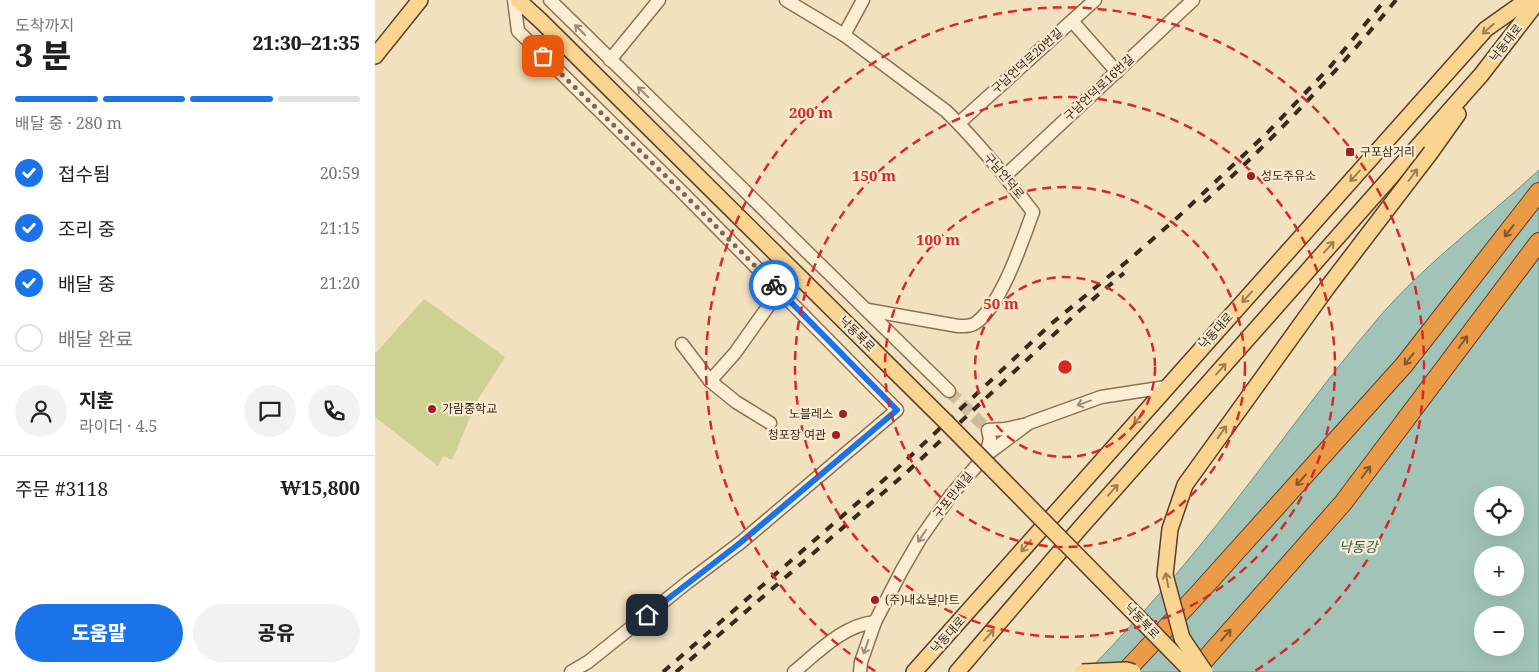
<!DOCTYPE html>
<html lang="ko">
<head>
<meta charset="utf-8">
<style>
	body { margin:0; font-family:"Noto Serif","Noto Sans KR",serif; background:#f2f2f2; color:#202124; height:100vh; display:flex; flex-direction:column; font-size:19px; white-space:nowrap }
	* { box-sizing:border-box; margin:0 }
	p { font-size:16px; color:#757577 }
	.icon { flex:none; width:28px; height:28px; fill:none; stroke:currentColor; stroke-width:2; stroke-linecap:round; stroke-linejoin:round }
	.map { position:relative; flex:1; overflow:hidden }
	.drawer { display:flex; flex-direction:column; background:#fff; width:375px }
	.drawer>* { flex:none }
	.controls { position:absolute; left:1099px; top:486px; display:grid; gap:10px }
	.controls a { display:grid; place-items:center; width:50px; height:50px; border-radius:50%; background:#fff; box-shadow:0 5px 20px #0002; font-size:25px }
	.pin { position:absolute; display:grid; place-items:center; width:42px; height:42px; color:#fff; margin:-21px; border-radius:10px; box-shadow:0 2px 8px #0006 }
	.courier { position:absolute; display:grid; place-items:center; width:50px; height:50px; margin:-25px; border:4px solid #1a73e8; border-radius:50%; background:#fff; color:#222; box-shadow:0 1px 6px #0007 }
	.overview em { font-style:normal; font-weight:800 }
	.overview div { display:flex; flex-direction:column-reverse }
	.overview { display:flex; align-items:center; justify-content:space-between; height:85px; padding:0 15px }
	h1 { font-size:32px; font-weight:800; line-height:38px }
	.bar { display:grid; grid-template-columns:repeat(4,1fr); gap:8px 5px; align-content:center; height:60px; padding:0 15px }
	.bar i { height:6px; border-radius:4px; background:#e0e0e0 }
	.bar .active { background:#1a73e8 }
	.bar p { grid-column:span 4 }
	.line { display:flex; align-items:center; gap:12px; padding:0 15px; border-top:1px solid #e0e0e0 }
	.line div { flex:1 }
	.round { display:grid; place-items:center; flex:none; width:52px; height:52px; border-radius:26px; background:#f2f2f2 }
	ol { padding:0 15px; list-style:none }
	li { display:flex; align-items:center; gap:15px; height:55px }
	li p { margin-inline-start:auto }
	li .icon { padding:5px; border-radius:50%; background:#1a73e8; color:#fff; stroke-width:4 }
	li:last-child { color:#757577 }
	li i { width:28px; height:28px; border:2px solid #e0e0e0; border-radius:50% }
	.action { display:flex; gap:10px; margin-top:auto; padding:10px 15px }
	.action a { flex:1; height:58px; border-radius:30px; background:#1a73e8; color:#fff; font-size:20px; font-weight:800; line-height:58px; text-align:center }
	.action a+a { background:#f2f2f2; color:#202124 }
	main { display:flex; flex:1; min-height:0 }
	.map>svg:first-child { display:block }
</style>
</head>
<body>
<main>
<section class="drawer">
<div class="overview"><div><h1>3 분</h1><p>도착까지</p></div><em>21:30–21:35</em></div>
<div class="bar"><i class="active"></i><i class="active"></i><i class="active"></i><i></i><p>배달 중 · 280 m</p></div>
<ol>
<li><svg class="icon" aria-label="check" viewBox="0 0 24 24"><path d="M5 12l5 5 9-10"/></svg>접수됨<p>20:59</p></li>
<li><svg class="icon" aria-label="check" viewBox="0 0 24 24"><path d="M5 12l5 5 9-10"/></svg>조리 중<p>21:15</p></li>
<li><svg class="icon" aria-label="check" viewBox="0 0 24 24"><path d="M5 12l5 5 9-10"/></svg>배달 중<p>21:20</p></li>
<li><i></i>배달 완료</li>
</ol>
<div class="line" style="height:90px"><a class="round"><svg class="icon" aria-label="person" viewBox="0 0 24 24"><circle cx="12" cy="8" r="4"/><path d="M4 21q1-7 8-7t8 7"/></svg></a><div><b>지훈</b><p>라이더 · 4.5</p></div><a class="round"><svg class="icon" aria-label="chat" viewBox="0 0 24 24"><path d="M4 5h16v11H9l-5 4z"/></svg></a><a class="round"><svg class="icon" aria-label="phone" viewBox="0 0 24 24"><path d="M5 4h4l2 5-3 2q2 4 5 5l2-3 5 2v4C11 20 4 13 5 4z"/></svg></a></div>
<div class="line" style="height:65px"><div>주문 #3118</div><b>₩15,800</b></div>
<div class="action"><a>도움말</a><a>공유</a></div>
</section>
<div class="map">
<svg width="1164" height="672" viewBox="0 0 1164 672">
	<rect width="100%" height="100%" fill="#f2e1bf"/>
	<path fill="#cdd191" d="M49 299 130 357 102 401 77 460 68 456 63 466 0 417V354Z"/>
	<path fill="#a2c4b8" stroke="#689286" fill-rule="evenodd" d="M1164 170V672H712C757 626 800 577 840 527 896 457 947 384 1005 316 1053 261 1111 219 1164 170ZM1108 495H1140V528H1108ZM1108 555H1140V588H1108ZM1108 615H1140V648H1108Z"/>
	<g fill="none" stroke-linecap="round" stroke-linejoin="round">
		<path stroke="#cdbc9e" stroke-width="12" stroke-dasharray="12 6" stroke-linecap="butt" d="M574 391 613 430"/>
		<g stroke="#8d7055" stroke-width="15">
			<g id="minor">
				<path d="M139 0 143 31 306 191 522 410 365 543 313 582 213 662 196 672"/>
				<path d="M175 0 574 391"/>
				<path d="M411 0 469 35 571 111C603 142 631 177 658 212 647 242 627 303 602 322 596 327 590 326 583 326L493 310"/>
				<path d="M697 21 742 72"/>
				<path d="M469 35 488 0"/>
				<path d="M235 60 284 0"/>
				<path d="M584 123 720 0"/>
				<path d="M630 176 818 0"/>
				<path d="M307 344 335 381 360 353 404 291"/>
				<path d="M335 381 361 402 395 423"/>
				<path d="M611 455 615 439 613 430 630 429 648 425"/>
				<path d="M419 672C442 653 468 625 500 622"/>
				<path d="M485 672 486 662 500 622 527 570 545 539 576 495 611 455 654 423 726 397 791 387"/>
			</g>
		</g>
		<g stroke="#5a3e2a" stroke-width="18">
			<g id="major">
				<path d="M143 0 166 21"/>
				<path d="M0 56 45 0"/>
				<path d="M1056 152 1083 114"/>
				<path d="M539 672 1111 29 1152 0"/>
				<path d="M582 672 706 527 1106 75 1164 0"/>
			</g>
		</g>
		<g stroke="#5a3e2a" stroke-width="20">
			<g id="highway">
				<path d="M750 672 823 594 1029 365 1164 192"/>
				<path d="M819 672 968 503 1164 242"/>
			</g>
		</g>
		<use href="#minor" stroke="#fceed3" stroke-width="12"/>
		<use href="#major" stroke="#fad592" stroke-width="15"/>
		<use href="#highway" stroke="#eb9b46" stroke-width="18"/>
		<g stroke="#3b291b" stroke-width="4" stroke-dasharray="9 9" stroke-linecap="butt">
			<path d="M829 202C899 139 962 72 1021 0"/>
			<path d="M288 672 526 465 676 324 755 259 803 217 891 134 955 67 1010 0"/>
			<path d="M301 672 531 473 704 311 749 273"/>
		</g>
		<g stroke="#5a3e2a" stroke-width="18" stroke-linecap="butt">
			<g id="major-bridge">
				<path d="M166 21 571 422 817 672"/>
				<path d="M707 672 752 670 758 672"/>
				<path d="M830 672 807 638 790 575 795 529 810 485 952 288 1056 152"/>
			</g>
		</g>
		<use href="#major-bridge" stroke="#fad592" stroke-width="15"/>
	</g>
	<defs><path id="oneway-shaft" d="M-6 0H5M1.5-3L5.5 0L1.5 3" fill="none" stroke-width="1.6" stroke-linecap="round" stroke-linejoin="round" transform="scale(1.25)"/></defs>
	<g stroke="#9a7f56">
		<use href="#oneway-shaft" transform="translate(1113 29) rotate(139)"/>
		<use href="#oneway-shaft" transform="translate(1038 175) rotate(-53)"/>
		<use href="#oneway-shaft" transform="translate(980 176) rotate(132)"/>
		<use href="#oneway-shaft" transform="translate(954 247) rotate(-48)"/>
		<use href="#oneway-shaft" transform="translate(872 297) rotate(132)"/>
		<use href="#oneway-shaft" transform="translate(846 369) rotate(-48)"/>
		<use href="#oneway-shaft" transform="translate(764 418) rotate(132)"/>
		<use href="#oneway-shaft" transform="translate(847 432) rotate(-54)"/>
		<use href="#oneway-shaft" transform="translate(738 490) rotate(-48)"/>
		<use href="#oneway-shaft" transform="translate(651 546) rotate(131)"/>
		<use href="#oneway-shaft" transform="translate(792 580) rotate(-101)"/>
		<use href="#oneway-shaft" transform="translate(614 635) rotate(-49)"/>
	</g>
	<g stroke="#9c8c77">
		<use href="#oneway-shaft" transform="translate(205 30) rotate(-135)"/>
		<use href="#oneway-shaft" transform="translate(268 92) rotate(-136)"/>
		<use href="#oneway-shaft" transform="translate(709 403) rotate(160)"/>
		<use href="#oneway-shaft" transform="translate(547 536) rotate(124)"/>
		<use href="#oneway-shaft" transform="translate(491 647) rotate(109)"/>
	</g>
	<g stroke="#81572c">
		<use href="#oneway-shaft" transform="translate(1134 231) rotate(128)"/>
		<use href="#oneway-shaft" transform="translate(1088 342) rotate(-53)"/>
		<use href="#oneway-shaft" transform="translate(1034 359) rotate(128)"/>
		<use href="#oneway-shaft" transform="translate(991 472) rotate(-53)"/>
		<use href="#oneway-shaft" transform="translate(926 480) rotate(132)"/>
		<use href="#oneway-shaft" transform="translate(851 635) rotate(-49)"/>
	</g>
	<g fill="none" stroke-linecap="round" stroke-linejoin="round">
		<path stroke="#7b6954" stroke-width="5" stroke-dasharray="0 9" d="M168 56 306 191 399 285"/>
		<path stroke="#1a73e8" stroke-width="6" d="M272 615 365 543 522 410 399 285"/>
	</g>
	<g fill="none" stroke="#d62828" stroke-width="2.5" stroke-dasharray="9 6">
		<circle cx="690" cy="367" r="90"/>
		<circle cx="690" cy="367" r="180"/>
		<circle cx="690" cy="367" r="270"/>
		<path d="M500 671A359 359 0 1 1 880 671"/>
	</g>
	<g fill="#a21f26" stroke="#f9ebcf" stroke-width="2">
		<rect x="970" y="147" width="10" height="10" rx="2.5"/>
		<circle cx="876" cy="176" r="5"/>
		<circle cx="57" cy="409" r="5"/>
		<circle cx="468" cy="414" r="5"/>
		<circle cx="461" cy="435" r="5"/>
		<circle cx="500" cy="600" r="5"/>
	</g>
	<g text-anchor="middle" stroke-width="4.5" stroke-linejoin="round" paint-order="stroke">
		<g font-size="12" fill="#3b291b" stroke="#f9ebcf">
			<text transform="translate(1131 43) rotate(-52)" y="4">낙동대로</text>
			<text transform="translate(652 61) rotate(-42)" y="4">구남언덕로20번길</text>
			<text transform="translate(724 88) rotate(-43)" y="4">구남언덕로16번길</text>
			<text transform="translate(629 176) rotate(50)" y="4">구남언덕로</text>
			<text transform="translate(841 331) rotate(-48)" y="4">낙동대로</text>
			<text transform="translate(482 334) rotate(45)" y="4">낙동북로</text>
			<text transform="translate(578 495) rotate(-51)" y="4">구포만세길</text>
			<text transform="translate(767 621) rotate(46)" y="4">낙동북로</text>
			<text transform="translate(573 635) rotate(-48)" y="4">낙동대로</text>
		</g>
		<g font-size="12" fill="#3b291b" stroke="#f9ebcf" text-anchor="start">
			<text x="985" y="156">구포삼거리</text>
			<text x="886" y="180">성도주유소</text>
			<text x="67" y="413">가람중학교</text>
			<text x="458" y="418" text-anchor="end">노블레스</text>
			<text x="451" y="439" text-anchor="end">청포장 여관</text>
			<text x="510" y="604">(주)내쇼날마트</text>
		</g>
		<g font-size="14" font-style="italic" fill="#295c56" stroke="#f9ebcf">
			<text x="983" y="552">낙동강</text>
		</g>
	</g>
	<circle cx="690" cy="367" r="8" fill="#d62828" stroke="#f9ebcf" stroke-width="2.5"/>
	<g font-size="15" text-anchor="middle" font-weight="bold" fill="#d62828" stroke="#f9ebcf" stroke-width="4.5" stroke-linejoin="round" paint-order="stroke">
		<text x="436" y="118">200 m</text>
		<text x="499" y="181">150 m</text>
		<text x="563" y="245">100 m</text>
		<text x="626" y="309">50 m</text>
	</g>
</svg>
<div class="controls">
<a><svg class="icon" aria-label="locate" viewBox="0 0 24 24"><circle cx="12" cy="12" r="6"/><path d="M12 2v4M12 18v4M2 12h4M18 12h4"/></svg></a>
<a>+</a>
<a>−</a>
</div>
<div class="pin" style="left:168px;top:56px;background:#ea580c"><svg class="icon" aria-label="bag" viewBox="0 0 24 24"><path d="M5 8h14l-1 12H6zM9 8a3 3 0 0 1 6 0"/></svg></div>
<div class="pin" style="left:272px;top:615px;background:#1f2937"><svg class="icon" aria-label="home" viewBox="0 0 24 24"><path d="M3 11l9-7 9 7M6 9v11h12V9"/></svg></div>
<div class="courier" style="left:399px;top:285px"><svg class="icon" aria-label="bike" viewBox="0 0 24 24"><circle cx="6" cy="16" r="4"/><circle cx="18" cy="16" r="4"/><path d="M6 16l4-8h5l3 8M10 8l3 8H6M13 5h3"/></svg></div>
</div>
</main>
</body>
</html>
